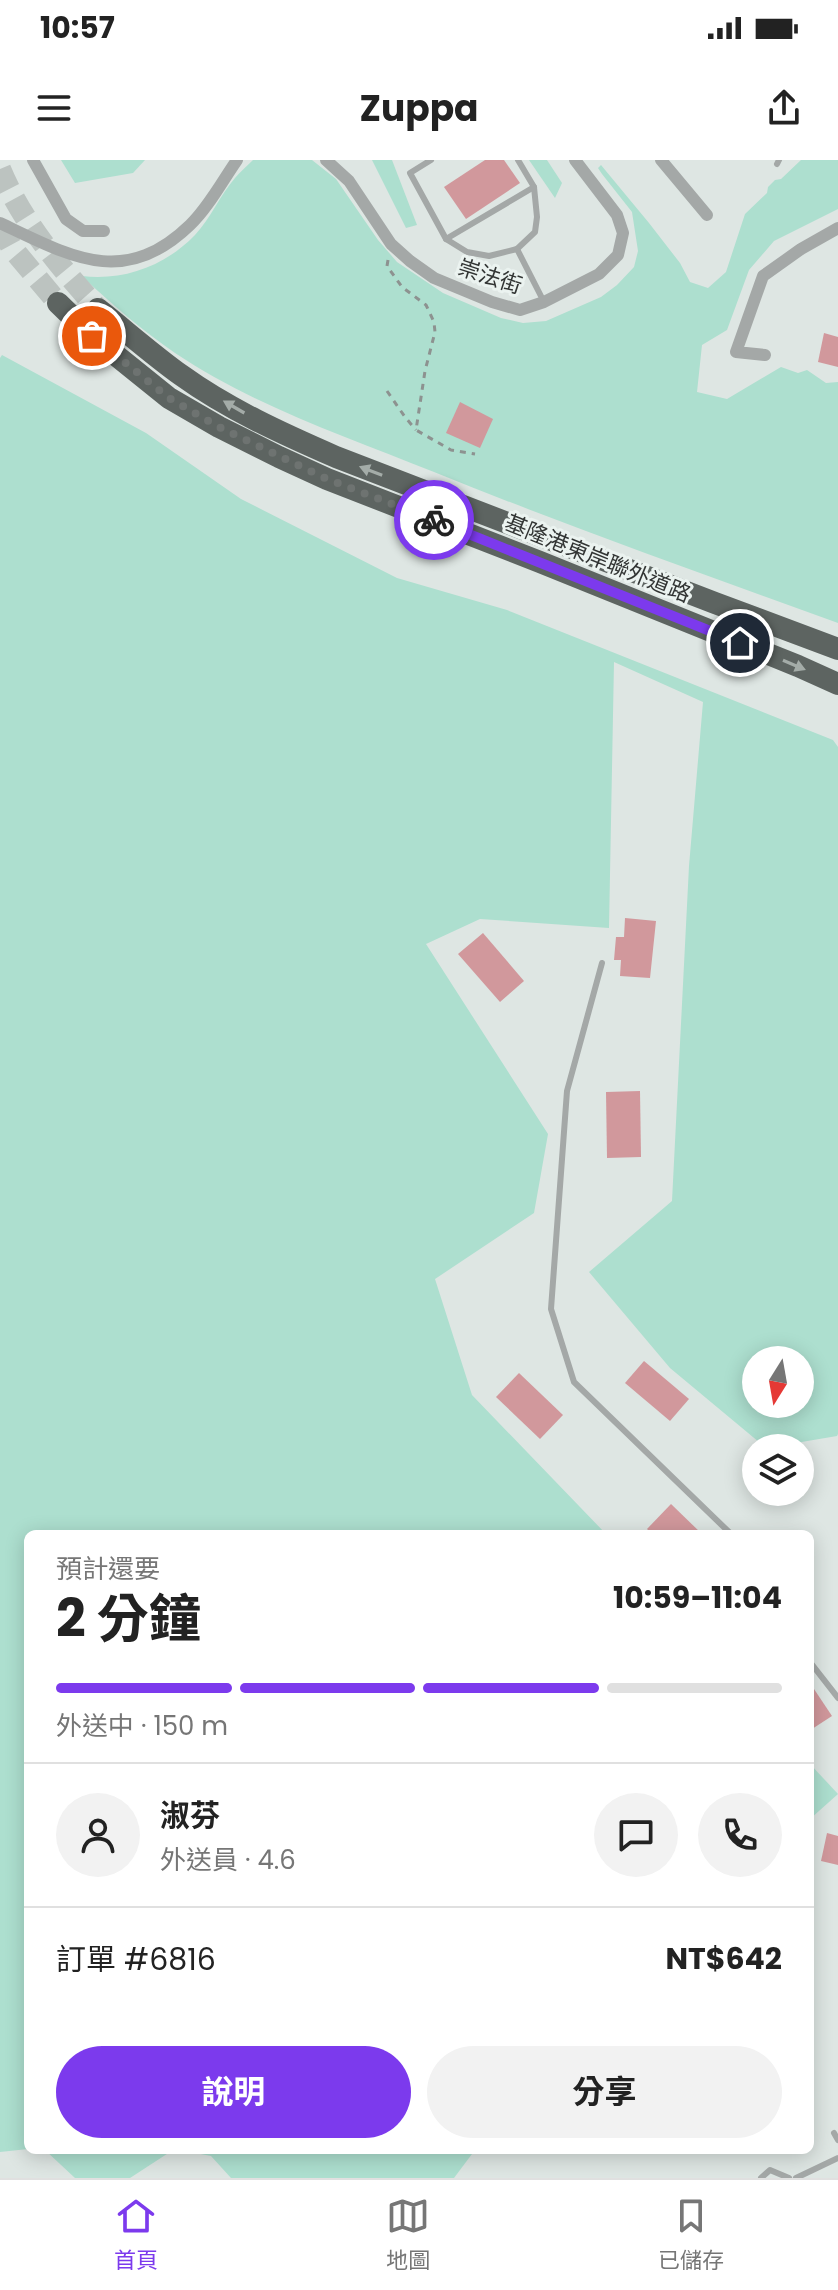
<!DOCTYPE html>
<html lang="zh-TW">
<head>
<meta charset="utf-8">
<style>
	body { margin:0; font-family:Poppins,"Noto Sans TC",sans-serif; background:#f2f2f2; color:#222; height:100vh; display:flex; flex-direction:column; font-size:30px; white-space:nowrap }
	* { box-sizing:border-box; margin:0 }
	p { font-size:26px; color:#767676 }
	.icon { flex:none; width:44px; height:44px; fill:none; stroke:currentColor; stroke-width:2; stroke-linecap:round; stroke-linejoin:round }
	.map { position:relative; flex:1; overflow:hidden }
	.side { position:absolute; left:24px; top:1370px; width:790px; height:624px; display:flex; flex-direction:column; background:#fff; border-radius:12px; box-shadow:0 4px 20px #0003 }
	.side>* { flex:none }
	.needle { width:52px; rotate:191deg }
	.controls { position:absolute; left:742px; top:1186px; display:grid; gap:16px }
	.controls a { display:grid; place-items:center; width:72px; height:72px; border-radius:50%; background:#fff; box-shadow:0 4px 20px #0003; font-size:40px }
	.pin { position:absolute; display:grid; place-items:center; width:68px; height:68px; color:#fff; margin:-34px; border:4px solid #fff; border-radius:50%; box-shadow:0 2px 8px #0007 }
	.courier { position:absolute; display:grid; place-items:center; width:80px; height:80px; margin:-40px; border:6px solid #7c3aed; border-radius:50%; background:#fff; color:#222; box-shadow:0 2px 10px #0007 }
	.head em { font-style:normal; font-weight:700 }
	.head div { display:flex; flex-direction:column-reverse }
	.head { display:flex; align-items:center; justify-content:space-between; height:136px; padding:0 32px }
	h1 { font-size:52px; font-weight:700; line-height:60px }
	.bar { display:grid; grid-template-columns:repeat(4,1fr); gap:12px 8px; align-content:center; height:96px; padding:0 32px }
	.bar i { height:10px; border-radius:6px; background:#e0e0e0 }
	.bar .active { background:#7c3aed }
	.bar p { grid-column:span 4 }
	.line { display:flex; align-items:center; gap:20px; padding:0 32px; border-top:2px solid #e0e0e0 }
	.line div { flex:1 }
	.round { display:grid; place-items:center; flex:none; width:84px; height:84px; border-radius:42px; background:#f2f2f2 }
	.action { display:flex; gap:16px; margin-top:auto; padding:16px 32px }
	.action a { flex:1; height:92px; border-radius:48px; background:#7c3aed; color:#fff; font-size:32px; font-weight:700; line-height:92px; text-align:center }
	.action a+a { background:#f2f2f2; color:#222 }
	.status { display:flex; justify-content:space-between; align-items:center; height:56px; padding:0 40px; background:#fff; direction:ltr }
	.status svg { height:22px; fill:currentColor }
	header { display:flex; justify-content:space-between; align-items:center; height:104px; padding:0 32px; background:#fff; font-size:36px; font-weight:700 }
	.dock { display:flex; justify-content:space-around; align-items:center; height:112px; border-top:2px solid #e0e0e0; background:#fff; font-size:22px; color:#767676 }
	.dock a { display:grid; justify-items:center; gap:4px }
	.dock .active { color:#7c3aed }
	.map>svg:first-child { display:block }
</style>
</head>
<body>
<div class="status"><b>10:57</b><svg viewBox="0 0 49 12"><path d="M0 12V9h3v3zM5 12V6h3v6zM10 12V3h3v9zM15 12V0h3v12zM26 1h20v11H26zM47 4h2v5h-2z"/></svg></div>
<header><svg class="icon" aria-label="menu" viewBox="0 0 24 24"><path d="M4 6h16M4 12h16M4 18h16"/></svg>Zuppa<svg class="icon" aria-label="share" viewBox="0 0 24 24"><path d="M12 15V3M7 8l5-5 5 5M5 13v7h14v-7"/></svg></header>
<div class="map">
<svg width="838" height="2018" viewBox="0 0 838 2018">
	<rect width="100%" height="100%" fill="#dee6e3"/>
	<g fill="#addfcf" fill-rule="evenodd">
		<path d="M61 0H145L133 13 75 23Z"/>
		<path d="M253 0H312L336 19 378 80 397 102 443 133 501 158 523 163 546 161 601 137 617 125 634 107 638 91 632 52 602 14 598 8 601 5 649 63 680 103 690 122 708 128 726 112 745 54 767 33 768 27 775 20 781 19 801 0H838V49L774 81 749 110 727 170 702 185 697 232 727 239 781 207 798 213 807 210 826 223 838 222V463C703 414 567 366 434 312 347 277 254 246 175 193 142 170 111 144 82 116 124 121 165 106 195 75 211 58 220 35 235 18 240 12 247 6 253 0Z"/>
		<path d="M372 0H392L417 65 406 68Z"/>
		<path d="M529 0H547L562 23 555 38Z"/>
		<path d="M2 195 146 273 241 339 397 418 507 450 833 580 838 587V1274L837 1276 766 1288 670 1208 589 1112 672 1041 689 706 703 542 614 502 609 768 480 759 426 784 548 974 534 1053 435 1119 472 1235 606 1374H28V1989L0 1992V198ZM756 1200H800V1244H756Z"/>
		<path d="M810 1604 838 1634 810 1659Z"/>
		<path d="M45 1990H173L130 2018H75Z"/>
		<path d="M180 1990H475L454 2018H231L211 1996Z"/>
	</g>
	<g fill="#d1989c">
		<path d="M485 0H504L520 23 466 59 444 27Z"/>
		<path d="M824 173 838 177V207L818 202Z"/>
		<path d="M460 242 493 259 480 288 446 273Z"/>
		<path d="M625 758 656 761 650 818 620 816 621 800H614L616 777H624Z"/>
		<path d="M483 773 524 821 500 842 458 794Z"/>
		<path d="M640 931 641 997 607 998 606 932Z"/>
		<path d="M644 1201 689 1239 670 1261 625 1223Z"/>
		<path d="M519 1213 563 1255 540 1279 496 1237Z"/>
		<path d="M671 1344 702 1374H652L647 1369Z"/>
		<path d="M810 1523 832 1556 812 1569 810 1565Z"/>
		<path d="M827 1673 838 1676V1705L821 1701Z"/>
	</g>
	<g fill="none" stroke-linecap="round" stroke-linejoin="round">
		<g stroke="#bcc3c0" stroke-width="22" stroke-dasharray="22 11" stroke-linecap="butt">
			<path d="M0 9C22 62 60 107 98 149"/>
			<path d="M0 66 12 88 58 143"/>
		</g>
		<g stroke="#8d9290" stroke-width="3" stroke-dasharray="6 6" stroke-linecap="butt">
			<path d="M388 100 387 106 402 127 426 145 434 162 435 172 425 211 416 270 451 290 475 294"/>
			<path d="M387 231 405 257 416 270"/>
		</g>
		<g stroke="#a4a8a7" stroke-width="6">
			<path d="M431 0 410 13 446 79 467 92 489 96 517 89 535 72 537 57 534 27 518 0"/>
			<path d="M777 4 779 0"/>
			<path d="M446 79 534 27"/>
			<path d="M517 89 544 142"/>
			<path d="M602 803 567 931 551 1149 574 1222 731 1374"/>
			<path d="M810 1502 838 1538"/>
			<path d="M834 1973 838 1980"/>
			<path d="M761 2018 770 2010 789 2018"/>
			<path d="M796 2018 838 1998"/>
		</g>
		<g stroke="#a4a8a7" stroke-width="12">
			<path d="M33 0 66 59 83 71H104"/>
			<path d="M326 0 349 21 391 84 410 101 434 118 492 142 520 150 544 142 599 114 618 95 623 73 617 55 575 0"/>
			<path d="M661 0 707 55"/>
			<path d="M0 63C70 96 124 129 190 65 208 48 223 20 237 0"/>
			<path d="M765 195 736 192 763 116 801 89 838 68"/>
		</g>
		<g stroke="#5d6461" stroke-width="22">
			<path d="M58 143 92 176 169 238 219 267 279 297 327 319 540 402 798 506 838 524"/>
			<path d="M98 149C126 171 153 195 181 215 228 249 283 274 336 297L715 443 838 489"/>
		</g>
	</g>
	<defs><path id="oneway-solid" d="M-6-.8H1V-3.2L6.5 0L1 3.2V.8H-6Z" transform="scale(2)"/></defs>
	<g fill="#a4aca8">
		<use href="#oneway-solid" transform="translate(234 247) rotate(-150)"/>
		<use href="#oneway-solid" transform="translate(371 311) rotate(-159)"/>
		<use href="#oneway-solid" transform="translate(794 505) rotate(23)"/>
	</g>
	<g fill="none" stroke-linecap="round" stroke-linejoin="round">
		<path stroke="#6e7371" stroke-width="8" stroke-dasharray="0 14.4" d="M92 176 169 238 219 267 327 319 434 360"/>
		<path stroke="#7c3aed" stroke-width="10" d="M434 360 740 483"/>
	</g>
	<g text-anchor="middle" stroke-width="6" stroke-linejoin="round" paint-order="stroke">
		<g font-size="22" fill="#323534" stroke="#ebf3f0">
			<text transform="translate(490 116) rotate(18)" y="8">崇法街</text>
			<text transform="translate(598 398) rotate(22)" y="8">基隆港東岸聯外道路</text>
		</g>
	</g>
</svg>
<div class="controls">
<a><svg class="needle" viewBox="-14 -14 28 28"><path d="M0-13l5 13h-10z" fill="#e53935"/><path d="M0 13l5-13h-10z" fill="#767676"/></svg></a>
<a><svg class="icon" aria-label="layers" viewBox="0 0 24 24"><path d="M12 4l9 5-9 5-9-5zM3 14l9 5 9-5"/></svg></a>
</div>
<div class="pin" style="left:92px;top:176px;background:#ea580c"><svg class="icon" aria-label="bag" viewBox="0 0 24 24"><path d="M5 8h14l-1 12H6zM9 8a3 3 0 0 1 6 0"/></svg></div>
<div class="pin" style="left:740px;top:483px;background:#1f2937"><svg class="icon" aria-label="home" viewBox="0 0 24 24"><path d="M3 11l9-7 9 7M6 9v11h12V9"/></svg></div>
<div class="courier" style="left:434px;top:360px"><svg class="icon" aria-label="bike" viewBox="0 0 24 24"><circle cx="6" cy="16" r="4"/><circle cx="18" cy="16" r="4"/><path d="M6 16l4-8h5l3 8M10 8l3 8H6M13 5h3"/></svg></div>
<section class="side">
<div class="head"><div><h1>2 分鐘</h1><p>預計還要</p></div><em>10:59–11:04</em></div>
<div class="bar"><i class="active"></i><i class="active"></i><i class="active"></i><i></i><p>外送中 · 150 m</p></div>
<div class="line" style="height:144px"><a class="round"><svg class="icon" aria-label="person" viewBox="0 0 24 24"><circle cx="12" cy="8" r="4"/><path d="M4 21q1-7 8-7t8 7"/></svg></a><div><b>淑芬</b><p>外送員 · 4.6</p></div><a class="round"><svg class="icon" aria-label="chat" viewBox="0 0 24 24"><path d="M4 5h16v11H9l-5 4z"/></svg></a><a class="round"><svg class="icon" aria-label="phone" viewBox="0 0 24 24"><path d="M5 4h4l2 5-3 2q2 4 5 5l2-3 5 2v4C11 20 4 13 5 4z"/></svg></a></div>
<div class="line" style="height:104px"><div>訂單 #6816</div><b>NT$642</b></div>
<div class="action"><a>說明</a><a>分享</a></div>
</section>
</div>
<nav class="dock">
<a class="active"><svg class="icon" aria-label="home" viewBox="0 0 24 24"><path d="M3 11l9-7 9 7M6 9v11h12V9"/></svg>首頁</a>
<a><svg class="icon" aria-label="map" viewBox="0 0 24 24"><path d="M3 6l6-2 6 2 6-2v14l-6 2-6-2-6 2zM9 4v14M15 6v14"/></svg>地圖</a>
<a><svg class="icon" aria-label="saved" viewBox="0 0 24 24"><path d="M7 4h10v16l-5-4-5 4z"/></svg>已儲存</a>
</nav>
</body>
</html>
